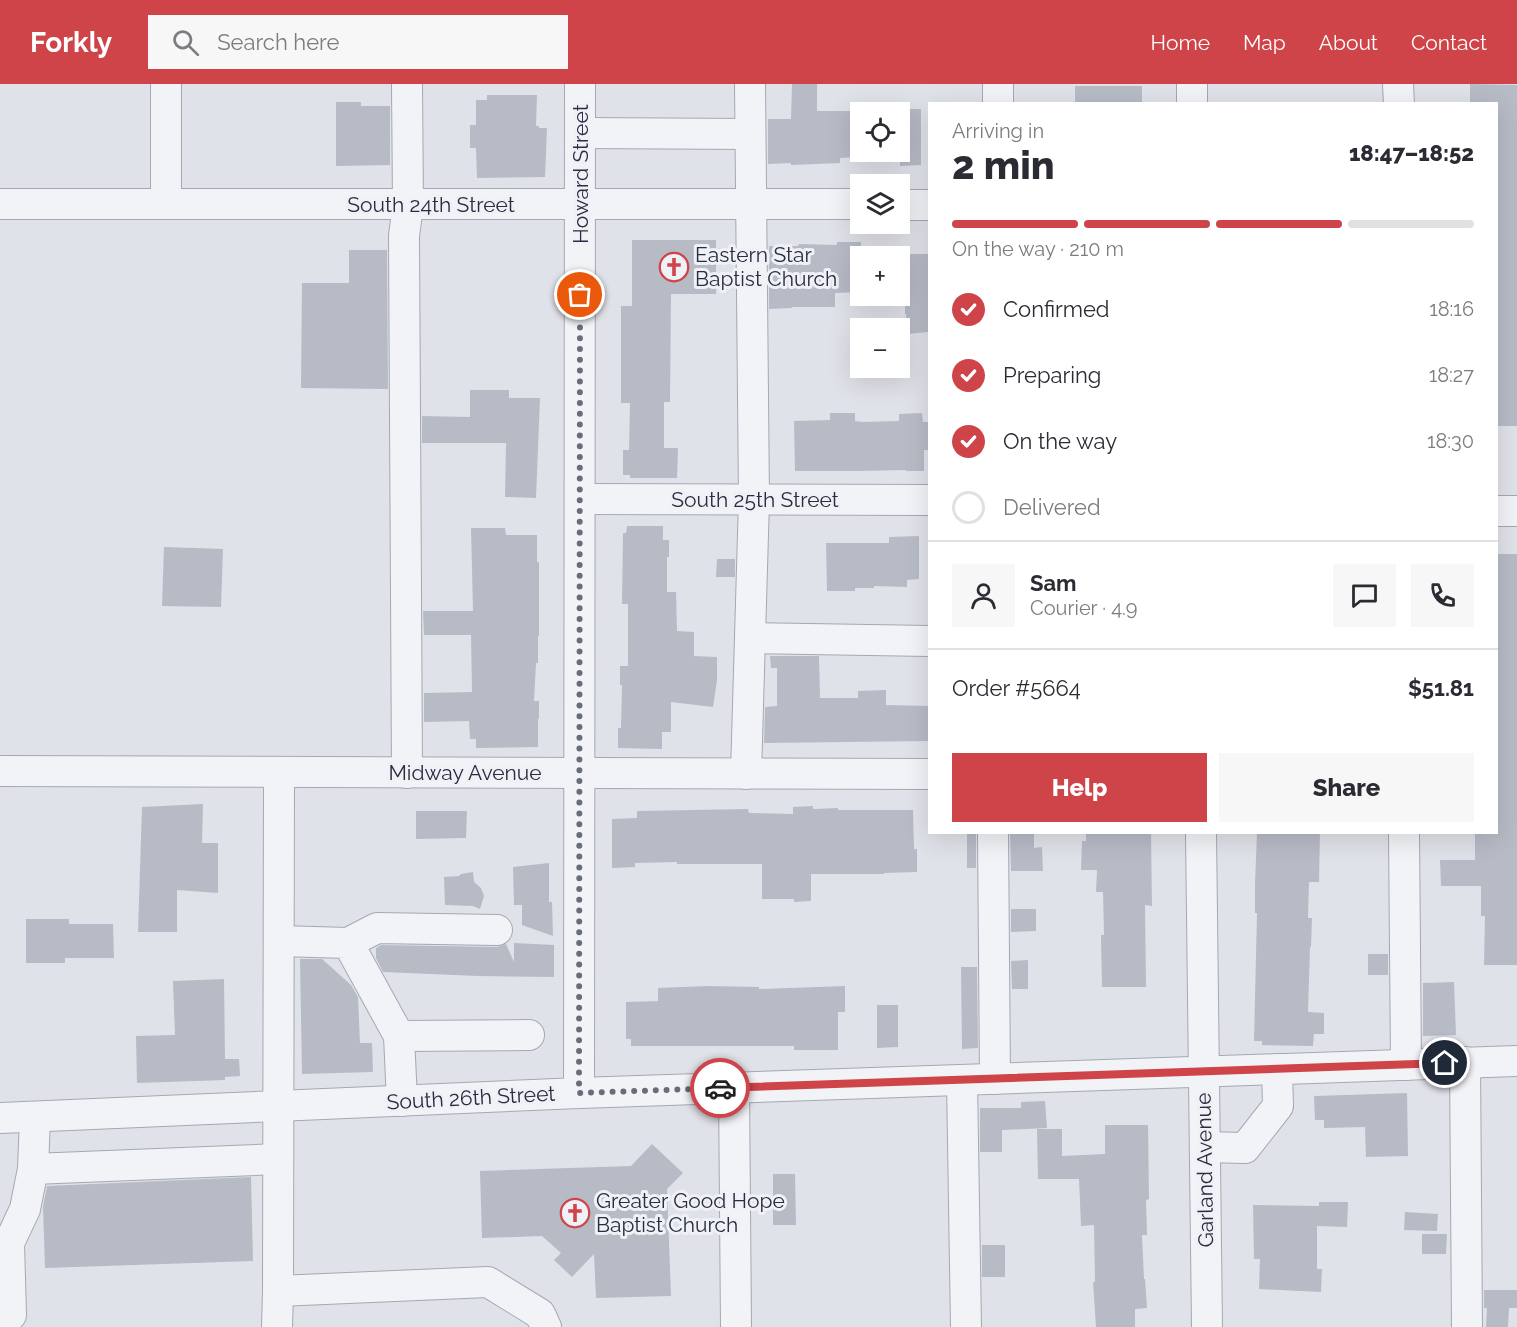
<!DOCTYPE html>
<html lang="en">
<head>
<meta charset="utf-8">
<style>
	body { margin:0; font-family:Raleway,sans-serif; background:#f7f7f7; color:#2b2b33; height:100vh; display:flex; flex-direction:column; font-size:22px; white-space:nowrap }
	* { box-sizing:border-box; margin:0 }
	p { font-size:20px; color:#7c7c81 }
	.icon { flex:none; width:33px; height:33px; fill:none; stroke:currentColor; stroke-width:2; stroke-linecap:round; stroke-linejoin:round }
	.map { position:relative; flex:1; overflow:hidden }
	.sheet { position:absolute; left:928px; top:18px; width:570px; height:732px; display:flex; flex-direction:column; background:#fff; border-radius:0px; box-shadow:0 6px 24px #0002 }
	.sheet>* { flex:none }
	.controls { position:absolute; left:850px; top:18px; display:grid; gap:12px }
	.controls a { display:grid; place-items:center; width:60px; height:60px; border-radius:0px; background:#fff; box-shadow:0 6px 24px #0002; font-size:30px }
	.pin { position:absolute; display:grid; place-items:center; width:51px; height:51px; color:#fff; margin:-26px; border:3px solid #fff; border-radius:50%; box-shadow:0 2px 6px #0007 }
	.courier { position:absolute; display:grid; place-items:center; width:60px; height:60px; margin:-30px; border:4px solid #ce4449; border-radius:50%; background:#fff; color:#222; box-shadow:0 2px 8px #0007 }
	.headline em { font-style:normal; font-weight:800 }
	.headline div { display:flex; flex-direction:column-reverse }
	.headline { display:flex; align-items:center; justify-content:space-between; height:102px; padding:0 24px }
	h1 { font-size:39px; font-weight:800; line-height:45px }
	.bar { display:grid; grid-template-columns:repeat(4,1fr); gap:9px 6px; align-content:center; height:72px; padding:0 24px }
	.bar i { height:8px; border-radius:4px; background:#e1e1e2 }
	.bar .active { background:#ce4449 }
	.bar p { grid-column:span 4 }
	.line { display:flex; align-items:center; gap:15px; padding:0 24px; border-top:2px solid #e1e1e2 }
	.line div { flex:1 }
	.round { display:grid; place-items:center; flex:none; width:63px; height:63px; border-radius:0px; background:#f7f7f7 }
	ol { padding:0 24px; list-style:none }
	li { display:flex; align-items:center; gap:18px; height:66px }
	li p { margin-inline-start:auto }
	li .icon { padding:6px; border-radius:50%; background:#ce4449; color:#fff; stroke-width:4 }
	li:last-child { color:#7c7c81 }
	li i { width:33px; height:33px; border:3px solid #e1e1e2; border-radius:50% }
	.action { display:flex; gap:12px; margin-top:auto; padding:12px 24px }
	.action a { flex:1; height:69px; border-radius:0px; background:#ce4449; color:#fff; font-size:24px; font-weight:800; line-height:69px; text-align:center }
	.action a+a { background:#f7f7f7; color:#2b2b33 }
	header { display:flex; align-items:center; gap:36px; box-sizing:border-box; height:84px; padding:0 30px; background:#ce4449; color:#fff }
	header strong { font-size:28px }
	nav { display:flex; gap:33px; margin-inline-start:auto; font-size:21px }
	.search { width:420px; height:54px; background:#f7f7f7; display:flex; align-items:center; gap:15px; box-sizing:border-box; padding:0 21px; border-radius:0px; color:#7c7c81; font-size:22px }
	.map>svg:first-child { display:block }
</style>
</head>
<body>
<header>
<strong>Forkly</strong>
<div class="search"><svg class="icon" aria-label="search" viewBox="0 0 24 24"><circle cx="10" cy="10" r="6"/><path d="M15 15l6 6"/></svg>Search here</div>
<nav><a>Home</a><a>Map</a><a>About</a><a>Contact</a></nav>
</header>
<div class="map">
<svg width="1517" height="1243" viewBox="0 0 1517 1243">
	<rect width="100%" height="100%" fill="#e0e2e9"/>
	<g fill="#b7bbc6">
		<path d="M792 0H817V27H861V73L840 74V79L791 81V79L768 80V35H791Z"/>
		<path d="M1470 0 1517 1V342H1497V20H1470Z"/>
		<path d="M1075 2H1142V20L1075 19Z"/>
		<path d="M487 11H537L536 42H539V44H547L545 93 477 94 476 64H470V41H476V16H487Z"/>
		<path d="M336 18H361V22H390V81L336 82Z"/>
		<path d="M900 25H921V81L900 82Z"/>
		<path d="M632 156H716V210H671L670 318H664V364H678L677 394H630V391H623V366H629L630 319H621V222H632Z"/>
		<path d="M837 158H861V208L835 209V223H792V224L769 225V162H798L799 160 837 161Z"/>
		<path d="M349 166H387L388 305 301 304 302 199H349Z"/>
		<path d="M905 170H928V248L908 250 906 230H905Z"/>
		<path d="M470 306H509V314H540L536 414 505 413 506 359H422V332L470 333Z"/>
		<path d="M830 329H855V337L862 338 899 337V330L922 329 923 338H930V366H924V387H906V386L859 387H795L794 337 830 336Z"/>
		<path d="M627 442H663V456H669V473H667V508H676L677 547 694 548V572L717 573V596L713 623 671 618V648H662V665L618 664V644H621L622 601H620V582H628V520H622L623 449H626Z"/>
		<path d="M471 444H505L506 451H537V478H539V552H538V579H536L534 617H539V635H538V663L476 664V655H470L469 637 424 638V609L472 608 471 551H424L423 527H473Z"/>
		<path d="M919 452V495L907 496V503L874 502V504H855V507H827L826 459H889V453Z"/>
		<path d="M164 463 223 465 221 523 162 522Z"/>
		<path d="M1497 470H1517V881H1484L1485 832H1481V802H1441L1440 776H1475V748H1497Z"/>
		<path d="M717 475H735V493H716Z"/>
		<path d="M770 572H819L820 614H858V607L886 606V621L930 622V657L764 659 765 623 777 622V584H771Z"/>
		<path d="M203 720 202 759H218V809L177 806V848H138L142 723Z"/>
		<path d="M813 722V725L838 724V726H913L914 765H917V788L884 789V790H811V817L794 818V815H762V780H677V778L635 779V783L612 784V735L637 734V727L748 725 749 729 793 730V723Z"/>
		<path d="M416 727H467L466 754 416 755Z"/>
		<rect x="967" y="748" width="9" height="36"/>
		<path d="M1010 748H1034V764L1042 763 1043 787H1011Z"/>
		<path d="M1086 748H1151L1152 822 1145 821 1146 903H1102L1101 851H1104L1103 808H1096L1097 786H1081L1082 757H1086Z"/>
		<path d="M1257 748H1320L1319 798H1309L1308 834H1312L1311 863H1310L1308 928 1324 929V950H1314L1313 962 1262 961V957H1254L1257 829H1255V800Z"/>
		<path d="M549 779V818H552L553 852 522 841V821H514L513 783Z"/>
		<path d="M473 788 474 798 481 804 484 812 480 825 473 822 445 821 444 793 459 792 461 790Z"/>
		<path d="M1011 825H1036V847L1011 848Z"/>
		<path d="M26 835H69V840H113L114 874H65V879H26Z"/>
		<path d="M514 859 554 861V893L478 892 383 888 376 874V864L381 861 497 863 506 860 514 878Z"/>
		<rect x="1368" y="870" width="20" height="21"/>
		<path d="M300 875H322L351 901 358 913 360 959H372L373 988 302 990Z"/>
		<path d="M1028 876V905H1012L1011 877Z"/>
		<path d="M961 883H977L978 964 962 965Z"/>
		<path d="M224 895 225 975H239L240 992 225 993V996L137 999 136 952 175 951 173 897Z"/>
		<path d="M1454 898 1456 951 1423 952V899Z"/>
		<path d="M708 902 759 903V905L845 902V928H838V966H794V962H631V955H626V918L658 917V904Z"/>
		<path d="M877 921H898V963L877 964Z"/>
		<path d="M1407 1009 1408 1072 1366 1073 1365 1043 1324 1044V1036H1315L1314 1012Z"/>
		<path d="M1045 1017 1047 1044 1002 1046V1068H980V1024H1021V1018Z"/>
		<path d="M1105 1041H1148L1149 1115 1146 1116 1147 1151H1142L1144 1195H1145L1147 1224 1135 1225V1243H1096L1093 1198H1095L1094 1141 1081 1142 1079 1095H1038L1037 1045H1062V1072L1105 1070Z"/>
		<path d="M652 1060 683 1089 667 1105 671 1212 596 1214 594 1170 572 1193 554 1176 561 1169 542 1152 482 1154 480 1087 631 1082Z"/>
		<path d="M773 1090H795L796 1141H773Z"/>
		<path d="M251 1093 253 1177 45 1184 43 1123 47 1102Z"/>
		<path d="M1319 1118H1348L1347 1143 1317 1142V1185H1322L1321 1208 1259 1205 1260 1175H1254L1253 1121 1319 1122Z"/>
		<path d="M1405 1128 1438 1130 1437 1147 1404 1146Z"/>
		<path d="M1422 1150H1447L1446 1170H1422Z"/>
		<rect x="982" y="1161" width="23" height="32"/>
		<path d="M1484 1206H1517V1224H1509L1508 1243H1486L1487 1224H1484Z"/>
	</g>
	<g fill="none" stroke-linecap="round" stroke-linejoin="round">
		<g stroke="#a5a8b3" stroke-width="32">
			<g id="minor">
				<path d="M407 0 408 121 404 152 407 689"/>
				<path d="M998 0V20"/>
				<path d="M1192 0V20"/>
				<path d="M1398 0 1399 20"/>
				<path d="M581 49 750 50"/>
				<path d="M0 120H861"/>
				<path d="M166 120V0"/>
				<path d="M900 121H930"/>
				<path d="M580 415 930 416"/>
				<path d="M1497 427H1517"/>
				<path d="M750 554 930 557"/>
				<path d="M0 687 930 690"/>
				<path d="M279 688 278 1207 488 1198 540 1230 546 1243"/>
				<path d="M746 690 754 416 750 0"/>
				<path d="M993 748 995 995"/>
				<path d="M1201 748 1207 1243"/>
				<path d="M1404 748 1406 981"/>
				<path d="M279 857 348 859 399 952 529 951"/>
				<path d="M348 859 377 844 497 846"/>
				<path d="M399 952 402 1017"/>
				<path d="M1465 978 1467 1243"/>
				<path d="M962 996 966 1243"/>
				<path d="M734 1004 736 1243"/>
				<path d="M579 1009 580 0"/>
				<path d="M35 1033 33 1085 278 1075"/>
				<path d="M0 1034 579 1009 1517 977"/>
				<path d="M1205 1063 1245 1064 1278 1022 1277 985"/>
				<path d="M0 1232 11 1231 9 1159 25 1125 33 1085"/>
				<path d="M277 1243 278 1207"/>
			</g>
		</g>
		<use href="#minor" stroke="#f2f3f7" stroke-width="30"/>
	</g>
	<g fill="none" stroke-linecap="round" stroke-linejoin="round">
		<path stroke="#686d7b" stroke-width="6" stroke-dasharray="0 10.8" d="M580 211 579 1009 720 1004"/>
		<path stroke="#ce4449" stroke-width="8" d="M720 1004 1445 979"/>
	</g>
	<defs>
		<g id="church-ring" transform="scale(1.5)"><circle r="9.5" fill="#eff1f6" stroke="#ce4449" stroke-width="1.5"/><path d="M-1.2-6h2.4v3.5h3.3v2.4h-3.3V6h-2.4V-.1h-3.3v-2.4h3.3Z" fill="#ce4449"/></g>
	</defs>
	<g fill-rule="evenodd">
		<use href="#church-ring" x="674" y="183"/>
		<use href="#church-ring" x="575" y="1129"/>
	</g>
	<g text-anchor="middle" stroke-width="6" stroke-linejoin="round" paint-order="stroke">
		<g font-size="21" fill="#282e40" stroke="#eff1f6">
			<text transform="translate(581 90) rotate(-90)" y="7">Howard Street</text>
			<text x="431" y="128">South 24th Street</text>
			<text x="755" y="423">South 25th Street</text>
			<text x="465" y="696">Midway Avenue</text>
			<text transform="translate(471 1014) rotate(-3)" y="7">South 26th Street</text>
			<text transform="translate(1205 1086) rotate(-91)" y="7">Garland Avenue</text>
		</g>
		<g font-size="21" fill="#282e40" stroke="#eff1f6" text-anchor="start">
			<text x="695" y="178">Eastern Star<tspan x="695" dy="24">Baptist Church</tspan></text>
			<text x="596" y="1124">Greater Good Hope<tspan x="596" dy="24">Baptist Church</tspan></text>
		</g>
	</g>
</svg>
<div class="controls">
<a><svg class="icon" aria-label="locate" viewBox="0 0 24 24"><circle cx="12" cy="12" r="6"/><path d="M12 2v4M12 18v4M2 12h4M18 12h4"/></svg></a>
<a><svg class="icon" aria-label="layers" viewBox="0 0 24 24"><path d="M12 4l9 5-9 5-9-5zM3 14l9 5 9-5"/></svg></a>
<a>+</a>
<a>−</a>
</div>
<div class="pin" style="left:580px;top:211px;background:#ea580c"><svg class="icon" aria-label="bag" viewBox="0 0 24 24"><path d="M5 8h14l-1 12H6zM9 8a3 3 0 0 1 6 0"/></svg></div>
<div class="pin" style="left:1445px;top:979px;background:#1f2937"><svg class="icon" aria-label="home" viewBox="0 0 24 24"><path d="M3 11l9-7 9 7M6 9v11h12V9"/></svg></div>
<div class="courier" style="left:720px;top:1004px"><svg class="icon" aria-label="car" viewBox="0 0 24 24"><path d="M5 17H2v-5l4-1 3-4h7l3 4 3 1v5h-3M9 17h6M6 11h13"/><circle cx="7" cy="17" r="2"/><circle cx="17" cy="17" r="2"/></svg></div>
<section class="sheet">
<div class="headline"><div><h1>2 min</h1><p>Arriving in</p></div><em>18:47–18:52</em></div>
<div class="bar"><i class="active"></i><i class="active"></i><i class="active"></i><i></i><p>On the way · 210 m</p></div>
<ol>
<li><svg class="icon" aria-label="check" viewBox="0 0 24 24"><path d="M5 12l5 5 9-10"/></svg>Confirmed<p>18:16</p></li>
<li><svg class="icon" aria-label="check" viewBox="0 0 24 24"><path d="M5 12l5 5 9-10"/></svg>Preparing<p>18:27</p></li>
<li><svg class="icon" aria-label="check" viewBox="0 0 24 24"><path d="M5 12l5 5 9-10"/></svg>On the way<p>18:30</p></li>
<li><i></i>Delivered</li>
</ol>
<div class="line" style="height:108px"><a class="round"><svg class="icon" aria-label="person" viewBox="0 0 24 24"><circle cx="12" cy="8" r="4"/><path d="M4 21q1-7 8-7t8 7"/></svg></a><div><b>Sam</b><p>Courier · 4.9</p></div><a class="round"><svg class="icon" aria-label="chat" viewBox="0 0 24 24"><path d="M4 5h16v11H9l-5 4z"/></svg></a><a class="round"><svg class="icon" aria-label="phone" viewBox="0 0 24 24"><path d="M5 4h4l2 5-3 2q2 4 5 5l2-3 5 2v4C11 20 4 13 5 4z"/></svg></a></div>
<div class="line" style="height:78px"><div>Order #5664</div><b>$51.81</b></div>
<div class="action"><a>Help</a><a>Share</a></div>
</section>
</div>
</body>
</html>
